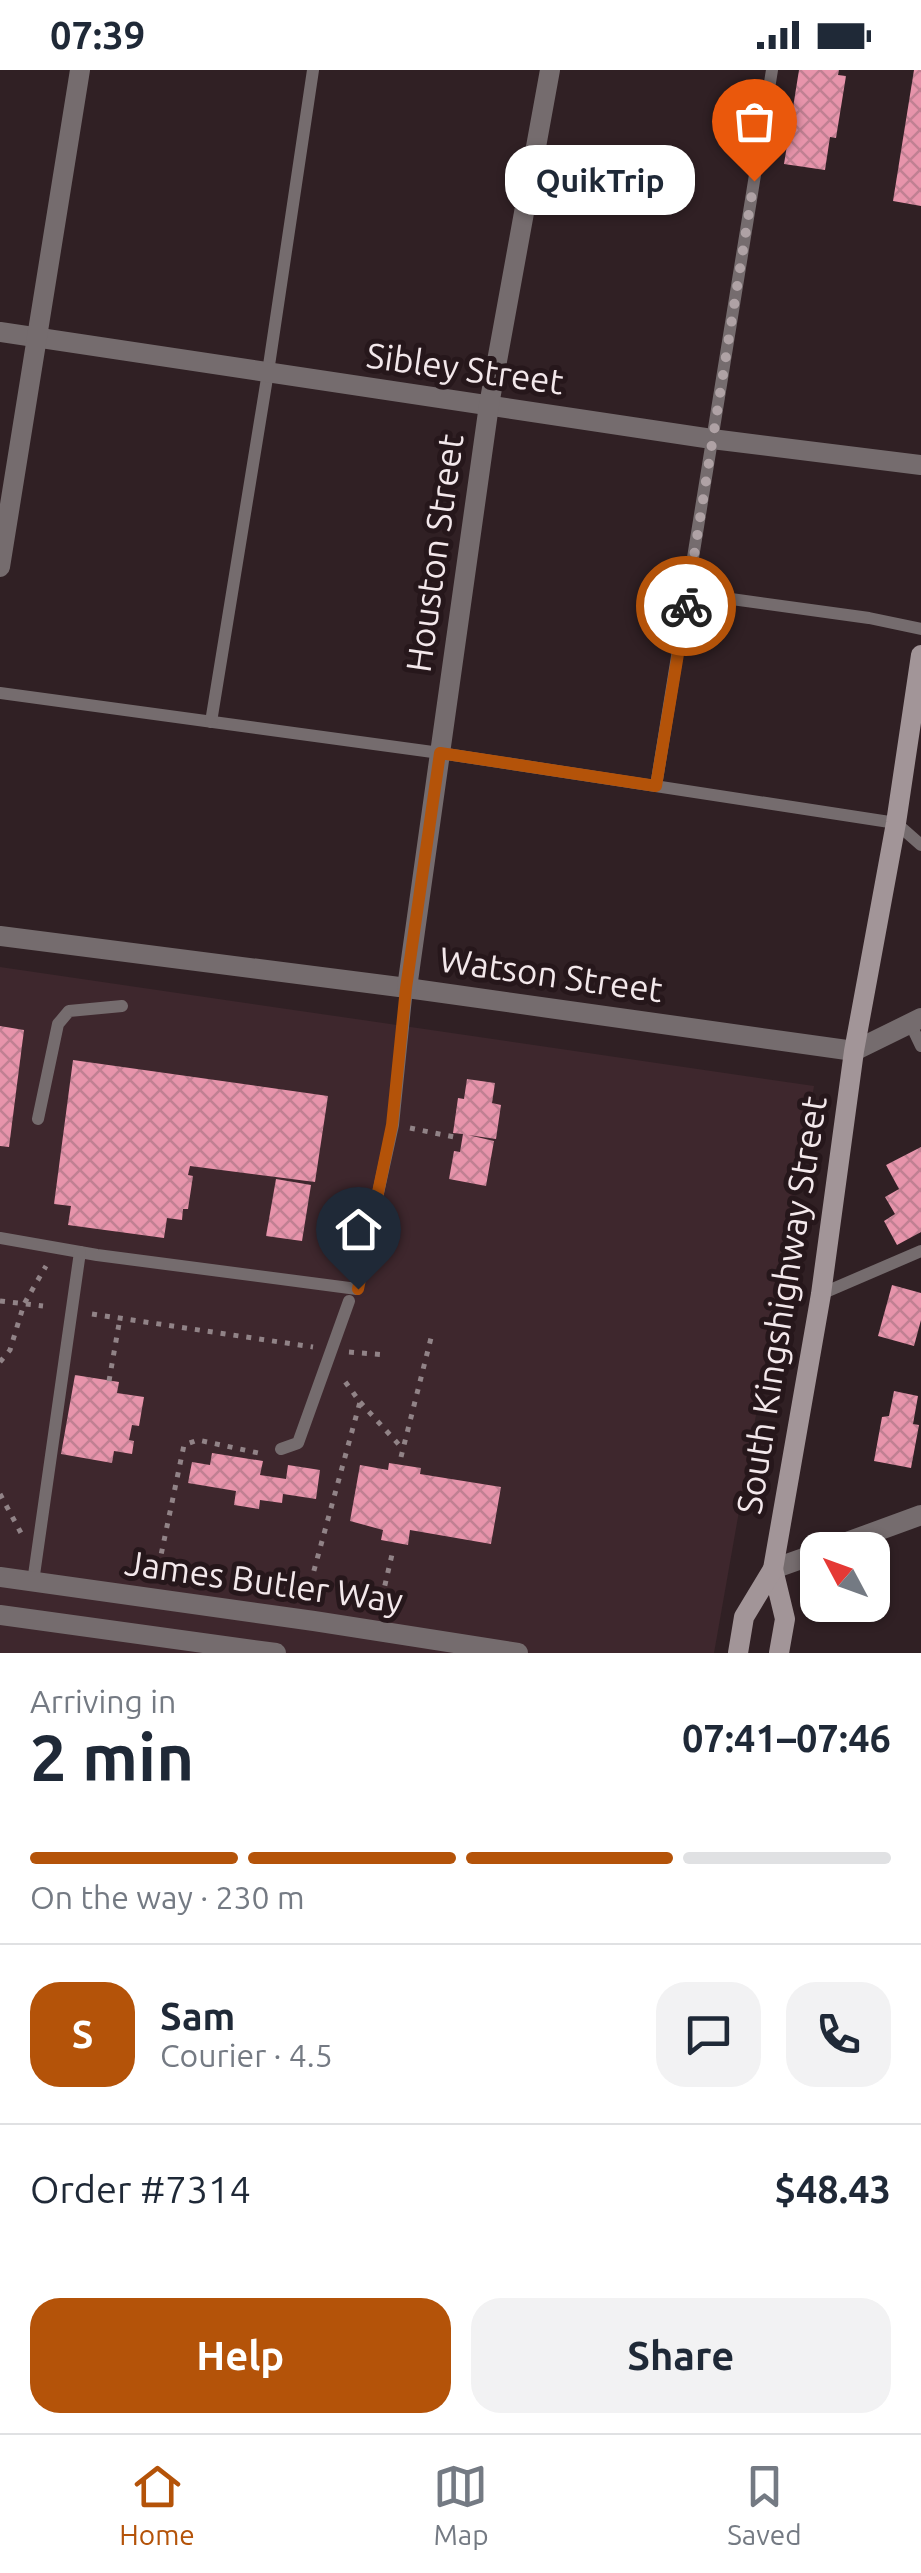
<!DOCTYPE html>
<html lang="en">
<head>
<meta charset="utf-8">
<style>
	body { margin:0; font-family:Ubuntu,sans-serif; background:#f2f2f3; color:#1f2937; height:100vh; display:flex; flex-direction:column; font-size:38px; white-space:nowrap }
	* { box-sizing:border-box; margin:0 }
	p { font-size:32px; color:#747a83 }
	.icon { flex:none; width:55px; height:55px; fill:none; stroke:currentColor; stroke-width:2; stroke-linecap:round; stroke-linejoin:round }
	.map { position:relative; height:1583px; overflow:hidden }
	.sheet { display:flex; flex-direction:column; background:#fff; flex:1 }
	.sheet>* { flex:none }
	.needle { width:65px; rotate:311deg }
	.tools { position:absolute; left:800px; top:1462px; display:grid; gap:20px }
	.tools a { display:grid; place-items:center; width:90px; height:90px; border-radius:20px; background:#fff; box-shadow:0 2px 8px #0004; font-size:50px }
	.pin { position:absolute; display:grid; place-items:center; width:85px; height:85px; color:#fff; margin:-102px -42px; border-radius:50% 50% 50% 0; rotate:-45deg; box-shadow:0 0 10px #0007 }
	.pin .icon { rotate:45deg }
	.courier { position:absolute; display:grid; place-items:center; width:100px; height:100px; margin:-50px; border:8px solid #b45309; border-radius:50%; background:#fff; color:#222; box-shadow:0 2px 12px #0007 }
	.bubble { position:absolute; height:70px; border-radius:30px; background:#fff; box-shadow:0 2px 8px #0004; font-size:32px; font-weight:700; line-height:70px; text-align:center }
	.summary em { font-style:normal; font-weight:700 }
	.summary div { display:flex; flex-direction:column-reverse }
	.summary { display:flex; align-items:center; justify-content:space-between; height:170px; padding:0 30px }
	h1 { font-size:65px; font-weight:700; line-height:75px }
	.bar { display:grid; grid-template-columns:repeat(4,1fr); gap:15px 10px; align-content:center; height:120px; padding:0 30px }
	.bar i { height:12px; border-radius:8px; background:#e0e1e3 }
	.bar .on { background:#b45309 }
	.bar p { grid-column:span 4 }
	.line { display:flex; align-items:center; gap:25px; padding:0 30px; border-top:2px solid #e0e1e3 }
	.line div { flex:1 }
	.round { display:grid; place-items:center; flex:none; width:105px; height:105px; border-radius:30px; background:#f2f2f3 }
	.cta { display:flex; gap:20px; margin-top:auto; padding:20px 30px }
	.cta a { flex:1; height:115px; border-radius:30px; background:#b45309; color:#fff; font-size:40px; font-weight:700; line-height:115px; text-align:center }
	.cta a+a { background:#f2f2f3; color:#1f2937 }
	.status { display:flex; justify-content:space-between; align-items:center; height:70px; padding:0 50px; background:#fff; direction:ltr }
	.status svg { height:28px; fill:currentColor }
	.tab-bar { display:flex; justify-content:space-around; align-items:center; height:140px; border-top:2px solid #e0e1e3; background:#fff; font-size:28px; color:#747a83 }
	.tab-bar a { display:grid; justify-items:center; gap:5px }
	.tab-bar .on { color:#b45309 }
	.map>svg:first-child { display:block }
</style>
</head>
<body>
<div class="status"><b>07:39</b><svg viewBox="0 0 49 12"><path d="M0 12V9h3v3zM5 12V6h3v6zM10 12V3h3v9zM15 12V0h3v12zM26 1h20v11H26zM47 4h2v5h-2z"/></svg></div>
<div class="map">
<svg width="921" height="1583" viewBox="0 0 921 1583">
	<defs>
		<pattern id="building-cross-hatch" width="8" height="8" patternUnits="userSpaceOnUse" patternTransform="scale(2.5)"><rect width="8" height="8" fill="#e794ab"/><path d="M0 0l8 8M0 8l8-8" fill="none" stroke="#c08092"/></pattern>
	</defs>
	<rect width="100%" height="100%" fill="#302024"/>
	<path fill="#3e272d" d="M0 897 814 1016 714 1583H0Z"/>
	<g fill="url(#building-cross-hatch)">
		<path d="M799 0H839L838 5 846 6 836 68 830 67 825 100 784 94Z"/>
		<path d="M914 0H921V136L893 131Z"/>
		<path d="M0 956 24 960 9 1077 0 1076Z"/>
		<path d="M73 990 328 1026 315 1112 190 1096 188 1105 193 1106 188 1139H183L182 1150 167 1148 164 1168 68 1155 71 1136 54 1134Z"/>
		<path d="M467 1009 495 1013 492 1033 501 1035 496 1069 468 1065 494 1071 486 1116 449 1109 454 1081 460 1082 463 1064 453 1063 458 1028 464 1029Z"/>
		<path d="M921 1077V1162L897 1175 884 1151 895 1144 885 1127 899 1119 886 1095Z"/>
		<path d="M276 1109 311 1115 302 1171 266 1166Z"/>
		<path d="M892 1215 921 1223V1250L914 1276 878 1266Z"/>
		<path d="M75 1305 119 1312 117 1323 144 1327 139 1356 132 1355 129 1370 134 1371 132 1384 114 1381 112 1393 61 1384Z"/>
		<path d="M894 1321 918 1326 913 1354 919 1355 911 1398 874 1391 882 1347 889 1346Z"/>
		<path d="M212 1383 263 1391 260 1405 286 1409 288 1395 320 1400 316 1429 283 1424 282 1433 260 1430 259 1439 234 1435 236 1421 188 1413 192 1392 210 1395Z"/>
		<path d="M389 1393 421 1398 420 1404 501 1417 491 1474 410 1460 408 1475 381 1470 383 1460 350 1451 360 1395 388 1400Z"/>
	</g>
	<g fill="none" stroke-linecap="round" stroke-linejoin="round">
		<g stroke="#918387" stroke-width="5" stroke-dasharray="5 8" stroke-linecap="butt">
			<path d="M410 1058 459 1068"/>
			<path d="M0 1231 43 1236"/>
			<path d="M92 1244 313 1277"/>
			<path d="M349 1282 386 1285"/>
			<path d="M0 1292 10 1280 24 1234 46 1196"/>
			<path d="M109 1311 120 1248"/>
			<path d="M360 1332 402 1378"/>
			<path d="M401 1387 432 1264"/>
			<path d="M0 1424 21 1463"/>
			<path d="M156 1509 184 1375 198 1370 263 1384"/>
			<path d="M307 1526 360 1332 341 1306"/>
			<path d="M379 1541 393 1480"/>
		</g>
		<g stroke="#756c6e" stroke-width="12">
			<path d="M688 523 869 548 921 559"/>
			<path d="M0 623 440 683 896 753 921 775"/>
			<path d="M211 652 268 302 313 0"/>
			<path d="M656 716 772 0"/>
			<path d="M910 953 921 976"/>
			<path d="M38 1049 58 954 69 941 122 936"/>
			<path d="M0 1168 97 1185 357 1219 393 1055 407 918"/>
			<path d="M821 1224 921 1181"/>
			<path d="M281 1379 298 1373 349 1231"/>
			<path d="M33 1512 80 1182"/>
		</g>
		<g stroke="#756c6e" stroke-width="20">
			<path d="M0 262 712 369 921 395"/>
			<path d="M0 497 80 0"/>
			<path d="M0 866 407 918 854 981 921 948"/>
			<path d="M407 918 489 335 550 0"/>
			<path d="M825 1480 921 1445"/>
			<path d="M773 1499 818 1483"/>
			<path d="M0 1507 314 1551 518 1583"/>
			<path d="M0 1545 276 1583"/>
		</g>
		<g stroke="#a29598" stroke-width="20">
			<path d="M773 1499 785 1549 779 1583"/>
			<path d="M738 1583 744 1547 773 1499 821 1224 854 981 896 753 921 585"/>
		</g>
	</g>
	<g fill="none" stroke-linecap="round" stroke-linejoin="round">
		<path stroke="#afa2a5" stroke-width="10" stroke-dasharray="0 18" d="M686 536 754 111"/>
		<path stroke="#b45309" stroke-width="12" d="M358 1219 392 1055 406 918 440 683 656 716 686 536"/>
	</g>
	<g text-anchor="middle" stroke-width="10" stroke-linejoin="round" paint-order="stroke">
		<g font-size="35" fill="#f3e8eb" stroke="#26171b">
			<text transform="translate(465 299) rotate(8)" y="12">Sibley Street</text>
			<text transform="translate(435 483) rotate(-82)" y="12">Houston Street</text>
			<text transform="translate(551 905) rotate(8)" y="12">Watson Street</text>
			<text transform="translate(782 1235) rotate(-81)" y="12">South Kingshighway Street</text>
			<text transform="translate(264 1512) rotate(8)" y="12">James Butler Way</text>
		</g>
	</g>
</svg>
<div class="tools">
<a><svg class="needle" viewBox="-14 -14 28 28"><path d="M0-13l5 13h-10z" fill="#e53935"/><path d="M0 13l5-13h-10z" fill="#747a83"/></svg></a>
</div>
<div class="pin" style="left:754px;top:111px;background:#ea580c"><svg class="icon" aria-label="bag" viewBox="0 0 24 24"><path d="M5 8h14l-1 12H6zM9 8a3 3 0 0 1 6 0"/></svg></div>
<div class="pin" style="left:358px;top:1219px;background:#1f2937"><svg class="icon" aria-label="home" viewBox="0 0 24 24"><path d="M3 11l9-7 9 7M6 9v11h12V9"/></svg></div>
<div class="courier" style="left:686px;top:536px"><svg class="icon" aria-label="bike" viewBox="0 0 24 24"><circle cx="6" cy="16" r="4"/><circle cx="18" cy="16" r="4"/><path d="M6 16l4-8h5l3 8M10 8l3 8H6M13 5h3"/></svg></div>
<div class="bubble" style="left:505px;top:75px;width:190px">QuikTrip</div>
</div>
<section class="sheet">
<div class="summary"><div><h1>2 min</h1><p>Arriving in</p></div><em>07:41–07:46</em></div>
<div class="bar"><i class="on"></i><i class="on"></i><i class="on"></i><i></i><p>On the way · 230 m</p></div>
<div class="line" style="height:180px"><b class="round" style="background:#b45309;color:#fff">S</b><div><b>Sam</b><p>Courier · 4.5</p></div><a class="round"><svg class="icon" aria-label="chat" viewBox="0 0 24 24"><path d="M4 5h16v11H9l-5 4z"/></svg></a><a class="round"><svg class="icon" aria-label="phone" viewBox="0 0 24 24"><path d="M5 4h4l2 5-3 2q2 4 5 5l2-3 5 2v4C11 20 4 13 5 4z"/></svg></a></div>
<div class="line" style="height:130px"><div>Order #7314</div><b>$48.43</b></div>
<div class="cta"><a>Help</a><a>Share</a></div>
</section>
<nav class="tab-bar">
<a class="on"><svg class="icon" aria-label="home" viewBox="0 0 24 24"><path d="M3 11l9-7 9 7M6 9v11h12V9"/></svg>Home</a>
<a><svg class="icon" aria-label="map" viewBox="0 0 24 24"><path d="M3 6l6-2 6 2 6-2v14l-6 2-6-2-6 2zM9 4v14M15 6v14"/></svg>Map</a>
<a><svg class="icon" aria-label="saved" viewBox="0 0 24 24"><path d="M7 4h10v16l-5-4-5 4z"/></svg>Saved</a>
</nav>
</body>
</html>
